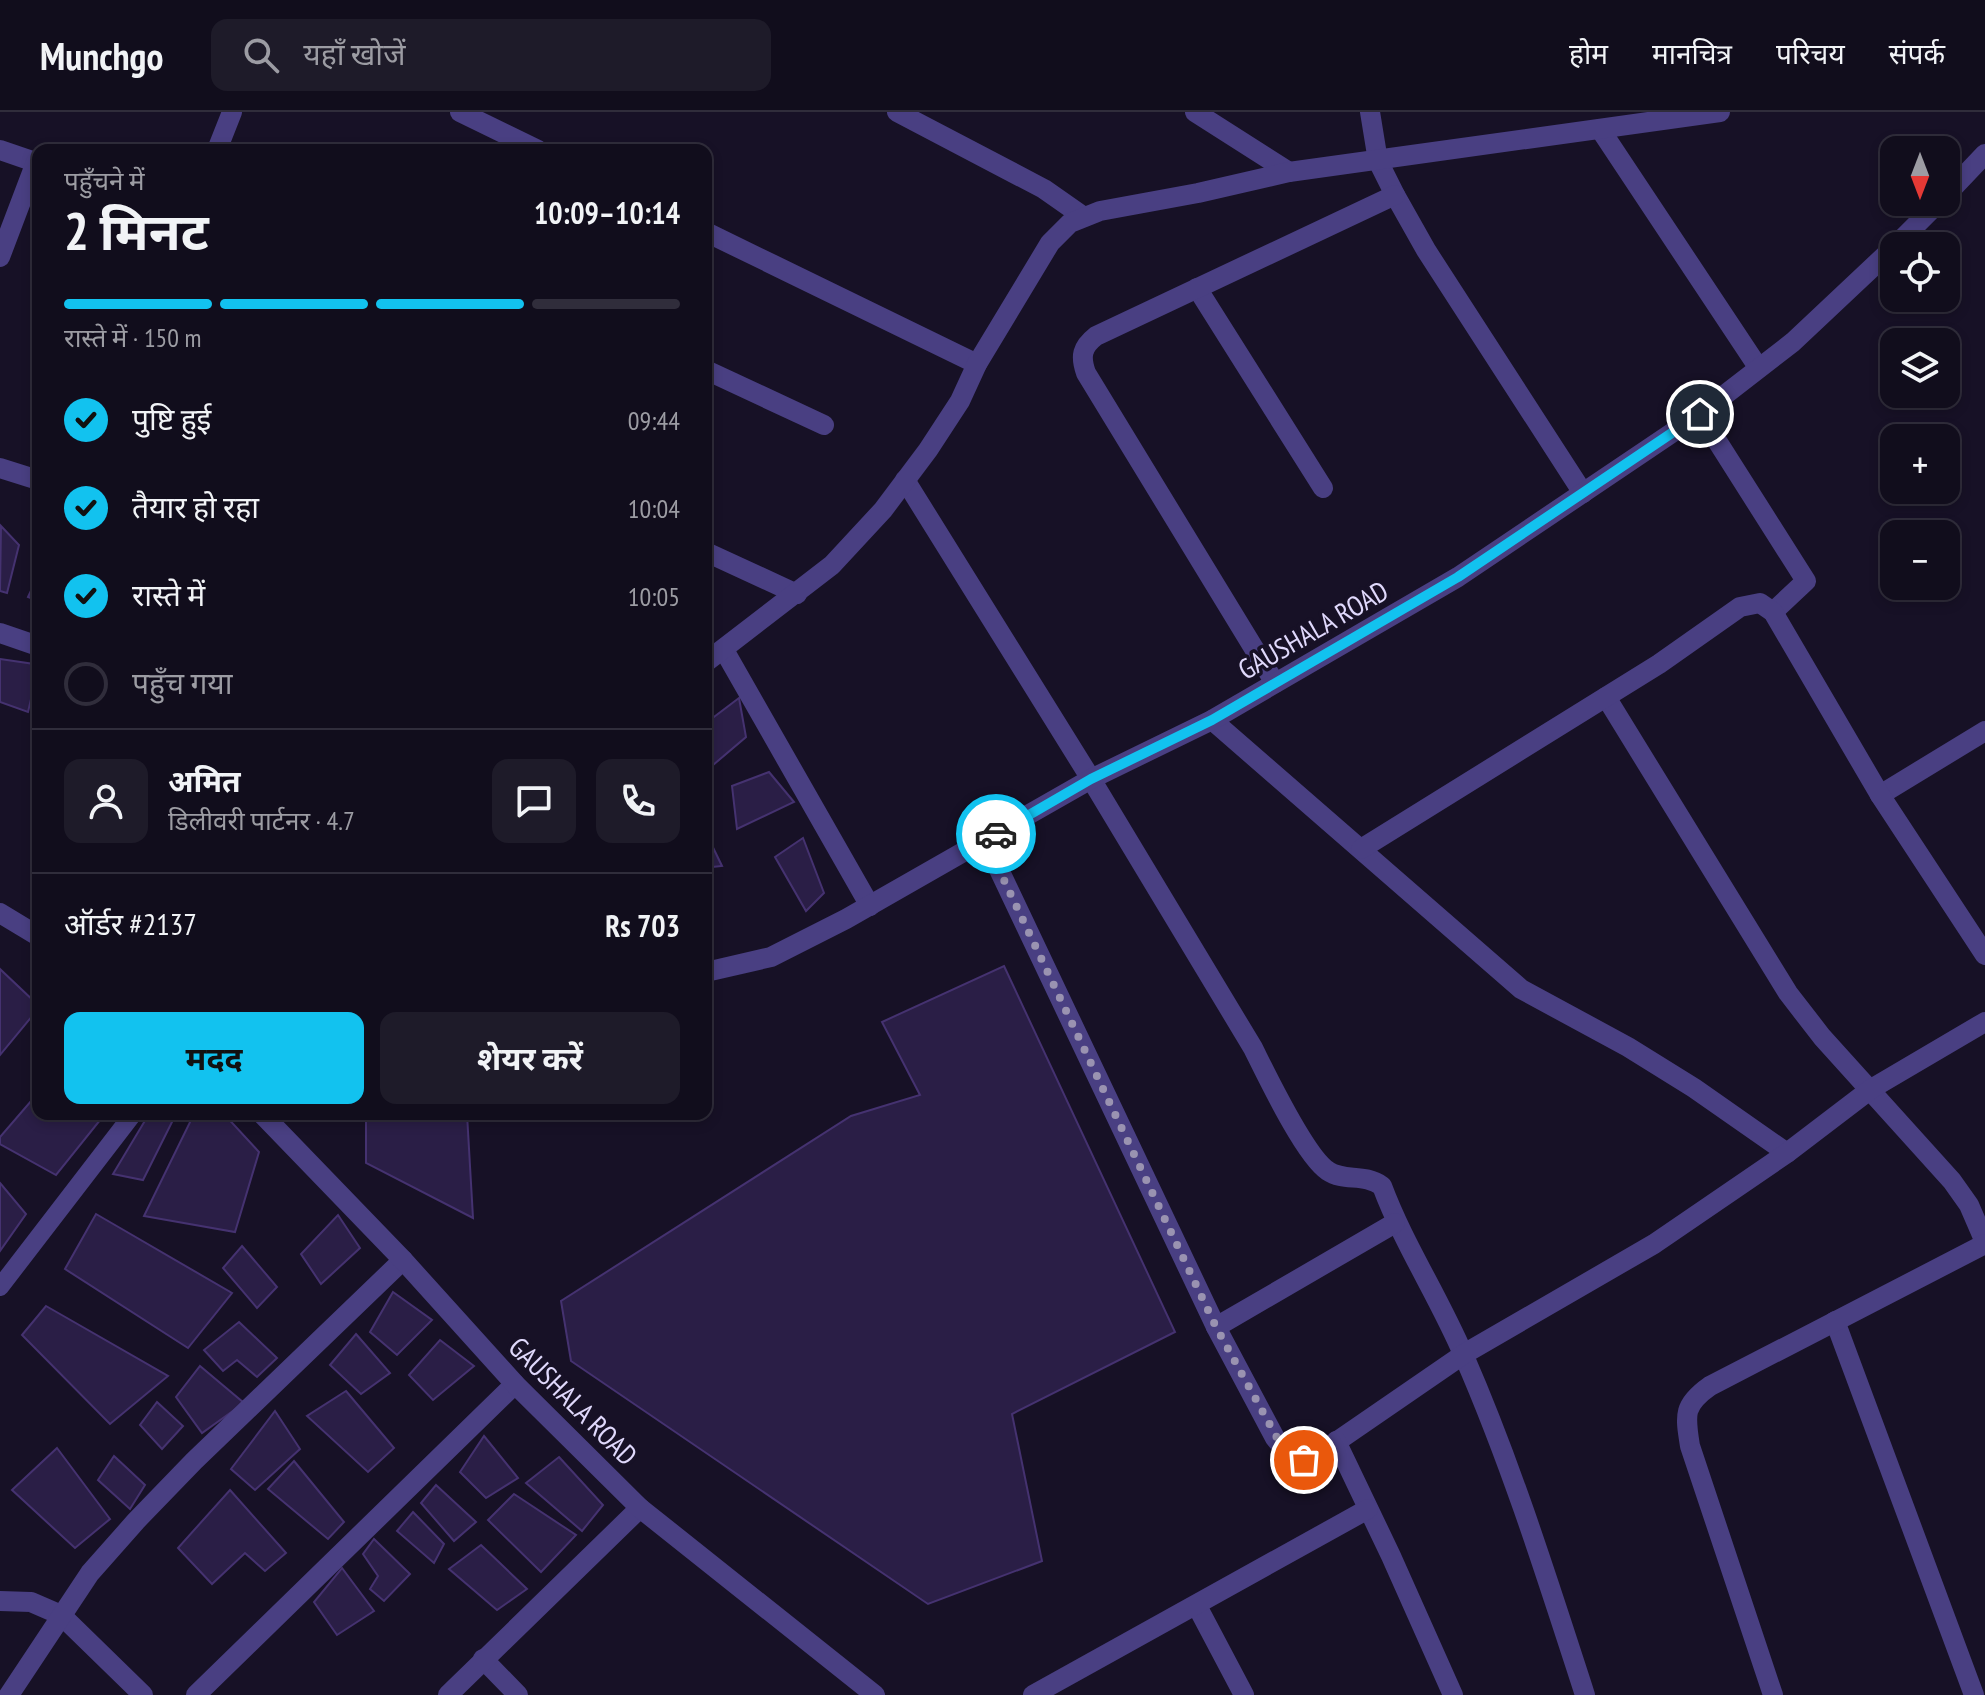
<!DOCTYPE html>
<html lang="hi">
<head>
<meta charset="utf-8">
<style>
	body { margin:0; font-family:"PT Sans Narrow","Noto Sans Devanagari",sans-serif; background:#1e1b29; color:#f1f3f6; height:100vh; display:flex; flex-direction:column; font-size:30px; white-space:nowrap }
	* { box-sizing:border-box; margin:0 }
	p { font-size:26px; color:#9c9ca3 }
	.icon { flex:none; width:44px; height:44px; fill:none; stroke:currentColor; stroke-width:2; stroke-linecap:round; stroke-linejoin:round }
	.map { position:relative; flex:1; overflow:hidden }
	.side { position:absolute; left:32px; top:32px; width:680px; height:976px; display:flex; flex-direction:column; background:#110d1c; border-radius:16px; box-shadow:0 4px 12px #0003,0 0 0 2px #302d3b }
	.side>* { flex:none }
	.needle { width:52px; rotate:180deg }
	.buttons { position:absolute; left:1880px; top:24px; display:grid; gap:16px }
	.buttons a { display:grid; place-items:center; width:80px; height:80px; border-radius:16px; background:#110d1c; box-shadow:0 4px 12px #0003,0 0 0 2px #302d3b; font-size:40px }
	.pin { position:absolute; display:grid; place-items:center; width:68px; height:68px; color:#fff; margin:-34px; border:4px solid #fff; border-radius:50%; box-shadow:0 2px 8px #0007 }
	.courier { position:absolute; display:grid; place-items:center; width:80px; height:80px; margin:-40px; border:6px solid #12c2ef; border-radius:50%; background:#fff; color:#222; box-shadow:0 2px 10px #0007 }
	.overview em { font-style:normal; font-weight:700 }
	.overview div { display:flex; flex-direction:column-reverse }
	.overview { display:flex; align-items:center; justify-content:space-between; height:136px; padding:0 32px }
	h1 { font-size:52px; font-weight:700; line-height:60px }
	.bar { display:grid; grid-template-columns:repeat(4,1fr); gap:12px 8px; align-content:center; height:96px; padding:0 32px }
	.bar i { height:10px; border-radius:6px; background:#302d3b }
	.bar .selected { background:#12c2ef }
	.bar p { grid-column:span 4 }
	.line { display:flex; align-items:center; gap:20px; padding:0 32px; border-top:2px solid #302d3b }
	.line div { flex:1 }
	.round { display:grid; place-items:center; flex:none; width:84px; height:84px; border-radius:16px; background:#1e1b29 }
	ol { padding:0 32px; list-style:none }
	li { display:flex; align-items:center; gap:24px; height:88px }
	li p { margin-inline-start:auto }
	li .icon { padding:8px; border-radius:50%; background:#12c2ef; color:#111; stroke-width:4 }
	li:last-child { color:#9c9ca3 }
	li i { width:44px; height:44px; border:4px solid #302d3b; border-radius:50% }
	.action { display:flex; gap:16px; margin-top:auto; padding:16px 32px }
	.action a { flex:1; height:92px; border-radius:16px; background:#12c2ef; color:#111; font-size:32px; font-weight:700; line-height:92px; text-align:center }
	.action a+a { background:#1e1b29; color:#f1f3f6 }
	header { display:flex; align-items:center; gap:48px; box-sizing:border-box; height:112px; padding:0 40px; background:#110d1c; border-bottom:2px solid #302d3b }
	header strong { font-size:38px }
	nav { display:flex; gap:44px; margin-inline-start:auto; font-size:28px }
	.search { width:560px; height:72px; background:#1e1b29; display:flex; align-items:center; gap:20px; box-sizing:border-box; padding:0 28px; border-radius:16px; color:#9c9ca3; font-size:30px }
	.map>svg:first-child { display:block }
</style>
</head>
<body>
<header>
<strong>Munchgo</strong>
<div class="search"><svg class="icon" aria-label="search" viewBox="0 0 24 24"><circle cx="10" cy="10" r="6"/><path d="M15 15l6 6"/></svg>यहाँ खोजें</div>
<nav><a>होम</a><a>मानचित्र</a><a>परिचय</a><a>संपर्क</a></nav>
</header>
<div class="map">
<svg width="1985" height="1583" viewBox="0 0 1985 1583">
	<rect width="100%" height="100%" fill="#171126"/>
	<g fill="#2a1e46" stroke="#453270" stroke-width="2">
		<path d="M1 414 19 433 7 481 0 479Z"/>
		<path d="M38 464V489L28 485Z"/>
		<path d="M0 547 34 552 38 557 28 600 0 590Z"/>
		<path d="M739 586 746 625 706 659V611Z"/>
		<path d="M769 660 794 690 737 717 732 674Z"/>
		<path d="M706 721 722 754 712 755 706 759Z"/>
		<path d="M803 726 824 781 806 799 775 745Z"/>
		<path d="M1004 854 1175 1220 1012 1302 1042 1449 928 1492 571 1249 561 1189 851 1004 920 983 882 910Z"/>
		<path d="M0 857 38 893V897L0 943Z"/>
		<path d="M38 981V1002H105L56 1063 0 1032V1025Z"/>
		<path d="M149 1002H176L143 1068 113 1062Z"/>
		<path d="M194 1002H224L259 1040 235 1120 144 1104Z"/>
		<path d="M366 1002H467L473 1106 366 1051Z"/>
		<path d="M0 1071 26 1102 0 1139Z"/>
		<path d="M96 1102 232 1181 188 1236 65 1157Z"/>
		<path d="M338 1103 360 1136 321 1172 301 1142Z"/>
		<path d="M242 1134 277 1175 257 1196 223 1156Z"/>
		<path d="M393 1180 432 1208 397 1243 370 1220Z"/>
		<path d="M46 1194 168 1264 110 1312 22 1223Z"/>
		<path d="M239 1210 277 1246 257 1265 237 1248 223 1259 204 1238Z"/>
		<path d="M356 1222 390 1261 361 1282 330 1253Z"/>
		<path d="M440 1228 474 1254 433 1288 409 1263Z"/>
		<path d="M200 1254 244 1291 202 1321 176 1285Z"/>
		<path d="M346 1279 394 1336 368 1360 307 1304Z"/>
		<path d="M157 1290 183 1314 162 1337 140 1313Z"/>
		<path d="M275 1299 300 1337 255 1378 231 1357Z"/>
		<path d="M484 1324 518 1366 486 1386 460 1360Z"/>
		<path d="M57 1336 110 1407 75 1436 12 1378Z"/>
		<path d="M114 1344 145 1373 130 1397 98 1368Z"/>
		<path d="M559 1345 603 1393 582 1419 526 1371Z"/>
		<path d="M294 1349 344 1410 328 1427 268 1377Z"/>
		<path d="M436 1373 476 1410 454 1429 421 1391Z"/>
		<path d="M230 1378 286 1441 265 1459 245 1441 212 1472 178 1436Z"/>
		<path d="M514 1382 576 1423 541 1460 488 1408Z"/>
		<path d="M413 1400 444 1432 434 1451 397 1419Z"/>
		<path d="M374 1427 410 1462 384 1489 370 1477 378 1464 363 1442Z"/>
		<path d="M481 1433 527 1477 497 1498 449 1457Z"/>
		<path d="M342 1456 374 1499 337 1523 314 1490Z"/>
	</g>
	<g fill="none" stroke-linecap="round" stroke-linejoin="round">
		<path stroke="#493f82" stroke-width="18" d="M0 1175 133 1002"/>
		<g stroke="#493f82" stroke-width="20">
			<path d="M460 0 538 38"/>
			<path d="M897 0 1044 77 1084 105"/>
			<path d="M1195 0 1289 60"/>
			<path d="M1370 0 1378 49 1395 83 1426 138 1583 381"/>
			<path d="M1600 17 1758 255"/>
			<path d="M0 38 38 51"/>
			<path d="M217 38 232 0"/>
			<path d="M706 120 977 252"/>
			<path d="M0 145 36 50"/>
			<path d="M1197 176 1323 376"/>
			<path d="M706 258 824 313"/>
			<path d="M1700 302 1806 469 1773 500"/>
			<path d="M0 356 38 368"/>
			<path d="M905 368 1091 667 1253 936C1267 964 1305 1044 1328 1059 1344 1070 1364 1061 1382 1074 1404 1133 1439 1185 1464 1244 1512 1354 1548 1469 1585 1583"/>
			<path d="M706 440 797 482"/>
			<path d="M0 521 38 534"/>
			<path d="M724 538 870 794"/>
			<path d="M706 550 832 453 883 398 928 338 960 289 977 252 1050 131 1070 111 1100 99 1198 81 1289 60 1720 0"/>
			<path d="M1275 571 1086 261C1080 244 1082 235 1096 224L1395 83"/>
			<path d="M1606 585 1788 881 1822 925 1952 1069 1969 1093 1985 1130"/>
			<path d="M1212 608 1521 877 1628 935 1694 976 1787 1041"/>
			<path d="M1880 683 1985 619"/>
			<path d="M985 728 1216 1215 1275 1326 1292 1347 1304 1348 1320 1341 1464 1242 1654 1132 1787 1041 1871 977 1985 910"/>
			<path d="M1361 737 1659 552 1740 495 1760 491 1773 500 1880 683 1985 843"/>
			<path d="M1835 1209 1974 1583"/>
			<path d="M1216 1215 1395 1111"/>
			<path d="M1336 1329 1391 1444 1453 1583"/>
			<path d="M0 1489 31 1490 61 1503 143 1583"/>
			<path d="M1197 1494 1244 1583"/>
			<path d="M483 1547 518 1583"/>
			<path d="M9 1583 90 1461 136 1409 194 1349 403 1148"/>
			<path d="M196 1583 515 1272"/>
			<path d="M448 1583 640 1396"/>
			<path d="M1033 1583 1368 1397"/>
			<path d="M1773 1583 1690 1334C1685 1303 1683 1293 1710 1274L1985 1132"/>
		</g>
		<g stroke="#493f82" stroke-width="20">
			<path d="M1946 83 1985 42"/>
			<path d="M1895 134 1939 90"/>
			<path d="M0 801 38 824"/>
			<path d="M706 860 771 845 846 807 1091 667 1212 608 1458 465 1700 302 1793 230 1894 135"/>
			<path d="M262 1002 403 1148 515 1272 640 1396 875 1583"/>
		</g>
	</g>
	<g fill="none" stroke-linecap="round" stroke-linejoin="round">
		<path stroke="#9a93b1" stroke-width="8" stroke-dasharray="0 14.4" d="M996 722 985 728 1216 1215 1286 1342 1292 1347 1304 1348"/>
		<path stroke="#12c2ef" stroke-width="10" d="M996 722 1091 667 1212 608 1458 465 1700 302"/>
	</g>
	<g text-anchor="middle" stroke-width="7" stroke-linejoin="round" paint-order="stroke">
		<g font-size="28" fill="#e0d9fc" stroke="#171126">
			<text transform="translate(1313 518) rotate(-30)" y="10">GAUSHALA ROAD</text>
			<text transform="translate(573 1289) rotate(45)" y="10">GAUSHALA ROAD</text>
		</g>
	</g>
</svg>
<div class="buttons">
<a><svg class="needle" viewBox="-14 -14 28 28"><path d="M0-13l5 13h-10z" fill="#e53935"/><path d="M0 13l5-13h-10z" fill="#9c9ca3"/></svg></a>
<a><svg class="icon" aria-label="locate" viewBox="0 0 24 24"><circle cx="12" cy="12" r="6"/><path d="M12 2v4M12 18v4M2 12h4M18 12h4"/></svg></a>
<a><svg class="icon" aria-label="layers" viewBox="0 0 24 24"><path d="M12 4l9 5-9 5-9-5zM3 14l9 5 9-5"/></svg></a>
<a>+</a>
<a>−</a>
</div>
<div class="pin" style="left:1304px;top:1348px;background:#ea580c"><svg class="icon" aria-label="bag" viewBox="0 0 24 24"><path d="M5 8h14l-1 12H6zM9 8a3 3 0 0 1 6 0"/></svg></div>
<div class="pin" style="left:1700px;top:302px;background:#1f2937"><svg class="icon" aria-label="home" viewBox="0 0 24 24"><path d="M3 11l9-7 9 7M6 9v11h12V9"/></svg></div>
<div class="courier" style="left:996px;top:722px"><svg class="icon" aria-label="car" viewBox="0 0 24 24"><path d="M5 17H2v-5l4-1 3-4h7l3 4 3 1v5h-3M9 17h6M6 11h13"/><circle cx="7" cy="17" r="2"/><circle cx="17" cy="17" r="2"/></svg></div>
<section class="side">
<div class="overview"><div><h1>2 मिनट</h1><p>पहुँचने में</p></div><em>10:09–10:14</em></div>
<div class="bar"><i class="selected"></i><i class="selected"></i><i class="selected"></i><i></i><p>रास्ते में · 150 m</p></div>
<ol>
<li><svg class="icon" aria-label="check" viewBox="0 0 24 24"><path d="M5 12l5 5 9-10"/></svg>पुष्टि हुई<p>09:44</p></li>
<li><svg class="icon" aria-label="check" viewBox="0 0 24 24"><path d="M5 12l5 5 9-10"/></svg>तैयार हो रहा<p>10:04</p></li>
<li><svg class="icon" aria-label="check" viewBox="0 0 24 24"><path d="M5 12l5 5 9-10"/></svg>रास्ते में<p>10:05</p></li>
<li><i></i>पहुँच गया</li>
</ol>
<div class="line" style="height:144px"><a class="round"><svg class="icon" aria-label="person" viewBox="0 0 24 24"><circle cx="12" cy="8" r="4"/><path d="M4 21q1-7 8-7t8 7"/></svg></a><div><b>अमित</b><p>डिलीवरी पार्टनर · 4.7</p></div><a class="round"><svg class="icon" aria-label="chat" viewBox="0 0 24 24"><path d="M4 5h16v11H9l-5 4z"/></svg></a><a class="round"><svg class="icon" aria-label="phone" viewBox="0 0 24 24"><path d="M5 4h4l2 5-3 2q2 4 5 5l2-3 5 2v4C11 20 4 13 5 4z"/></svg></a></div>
<div class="line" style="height:104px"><div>ऑर्डर #2137</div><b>Rs 703</b></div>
<div class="action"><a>मदद</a><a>शेयर करें</a></div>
</section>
</div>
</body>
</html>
